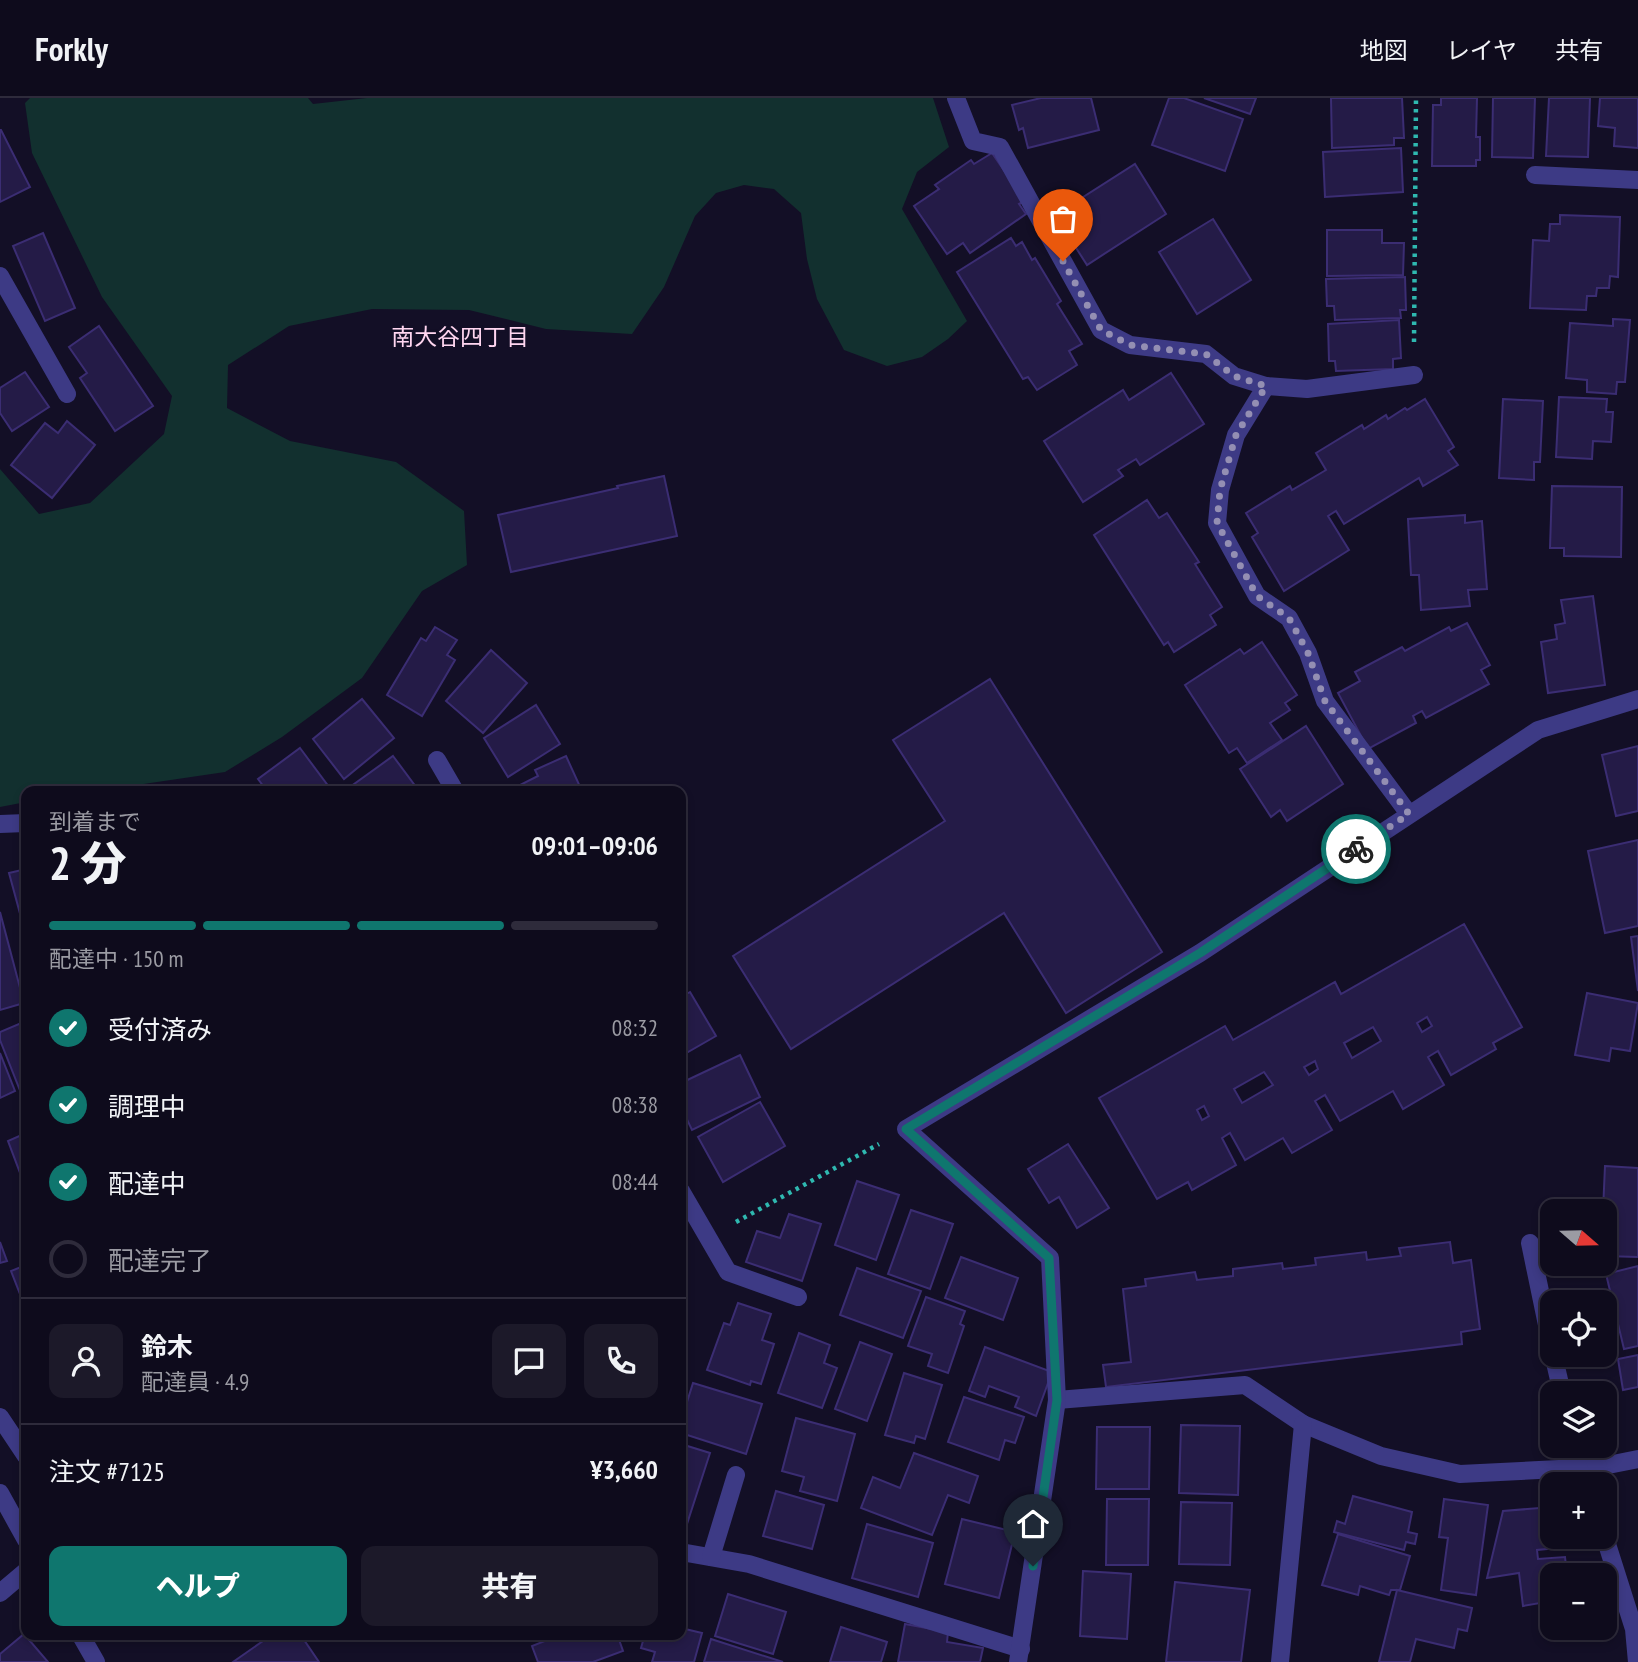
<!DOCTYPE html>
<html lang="ja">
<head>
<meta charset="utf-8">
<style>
	body { margin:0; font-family:"PT Sans Narrow","Noto Sans JP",sans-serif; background:#1c1929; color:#f1f3f6; height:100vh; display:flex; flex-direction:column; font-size:26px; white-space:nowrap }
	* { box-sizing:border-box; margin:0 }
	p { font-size:23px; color:#9b9ba3 }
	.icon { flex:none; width:38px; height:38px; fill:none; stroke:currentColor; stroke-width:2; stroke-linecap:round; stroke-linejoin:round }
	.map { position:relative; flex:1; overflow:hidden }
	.side { position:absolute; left:21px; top:688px; width:665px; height:854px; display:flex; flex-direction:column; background:#0e0b1c; border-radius:14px; box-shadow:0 4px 10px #0003,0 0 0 2px #2e2b3b }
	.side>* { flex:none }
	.needle { width:46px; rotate:110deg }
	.fabs { position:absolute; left:1540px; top:1101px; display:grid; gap:14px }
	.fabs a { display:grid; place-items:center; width:77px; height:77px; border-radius:14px; background:#0e0b1c; box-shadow:0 4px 10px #0003,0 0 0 2px #2e2b3b; font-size:35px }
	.pin { position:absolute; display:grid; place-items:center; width:60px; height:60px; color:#fff; margin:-72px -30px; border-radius:50% 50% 50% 0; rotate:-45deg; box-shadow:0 0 7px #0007 }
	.pin .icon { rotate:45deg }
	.courier { position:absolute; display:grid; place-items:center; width:70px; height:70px; margin:-35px; border:5px solid #0f766e; border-radius:50%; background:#fff; color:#222; box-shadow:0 2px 9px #0007 }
	.head em { font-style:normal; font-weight:800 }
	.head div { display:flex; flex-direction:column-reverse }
	.head { display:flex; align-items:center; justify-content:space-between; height:119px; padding:0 28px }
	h1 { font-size:46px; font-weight:800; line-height:52px }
	.bar { display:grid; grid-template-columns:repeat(4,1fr); gap:10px 7px; align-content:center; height:84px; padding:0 28px }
	.bar i { height:9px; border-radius:5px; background:#2e2b3b }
	.bar .on { background:#0f766e }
	.bar p { grid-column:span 4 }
	.line { display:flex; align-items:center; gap:18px; padding:0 28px; border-top:2px solid #2e2b3b }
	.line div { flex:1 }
	.round { display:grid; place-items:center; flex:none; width:74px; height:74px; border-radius:14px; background:#1c1929 }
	ol { padding:0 28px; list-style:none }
	li { display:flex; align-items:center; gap:21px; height:77px }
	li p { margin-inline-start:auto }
	li .icon { padding:7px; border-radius:50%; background:#0f766e; color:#fff; stroke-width:4 }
	li:last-child { color:#9b9ba3 }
	li i { width:38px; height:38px; border:4px solid #2e2b3b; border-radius:50% }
	.button { display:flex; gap:14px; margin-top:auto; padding:14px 28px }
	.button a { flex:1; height:80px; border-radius:14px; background:#0f766e; color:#fff; font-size:28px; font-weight:800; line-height:80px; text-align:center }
	.button a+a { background:#1c1929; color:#f1f3f6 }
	header { display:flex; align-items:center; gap:42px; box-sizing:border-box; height:98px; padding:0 35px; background:#0e0b1c; border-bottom:2px solid #2e2b3b }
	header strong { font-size:33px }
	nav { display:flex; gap:38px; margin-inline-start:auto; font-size:24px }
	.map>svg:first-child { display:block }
</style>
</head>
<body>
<header>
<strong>Forkly</strong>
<nav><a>地図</a><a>レイヤ</a><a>共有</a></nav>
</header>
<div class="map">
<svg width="1638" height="1564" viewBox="0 0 1638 1564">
	<rect width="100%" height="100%" fill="#130f26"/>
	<path fill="#12302f" d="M30 0H308L313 6 367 0H933L949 49 917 74 902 111 967 223 948 241 922 259 887 268 844 252 817 201 807 161 801 115 774 91 744 87 716 95 695 118 664 189 632 236 546 231 469 212 372 211 289 228 228 267 227 310 290 343 396 364 464 413 467 467 422 493 362 580 282 639 225 674 96 693H26V704L0 709V371L39 416 90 405 164 336 172 298 102 199 32 55 25 5Z"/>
	<g fill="#241b47" stroke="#3b2d73" stroke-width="2" fill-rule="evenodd">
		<path d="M1041 0H1091L1099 32 1028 50 1023 30 1019 32 1012 7Z"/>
		<path d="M1169 0H1184L1243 21 1225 73 1152 47Z"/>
		<path d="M1204 0H1256L1250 16Z"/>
		<path d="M1331 0H1402L1404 40H1394V47L1332 50Z"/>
		<path d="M1441 0H1477L1476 39H1480V62H1476V68H1432L1433 7H1441Z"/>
		<path d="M1493 0H1535L1533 60 1492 59Z"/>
		<path d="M1549 0H1590L1588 59 1546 58Z"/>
		<path d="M1600 0H1638V50L1614 48 1615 30 1598 28Z"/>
		<path d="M0 32H1L30 89 0 104Z"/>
		<path d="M1401 50 1403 94 1325 99 1323 54Z"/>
		<path d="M992 55 1025 103 1019 106 1026 116 970 155 963 145 947 156 914 108 939 91 935 87 971 62 974 66Z"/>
		<path d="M1135 66 1166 116 1087 167 1055 117Z"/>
		<path d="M1560 117 1620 119 1618 179 1610 178 1609 190H1597L1596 198H1587L1586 212 1530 210 1533 142 1549 143 1550 126H1560Z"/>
		<path d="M1213 121 1251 182 1197 216 1159 154Z"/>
		<path d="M1327 132H1382V145H1404L1403 177 1327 178Z"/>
		<path d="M43 135 75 210 45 223 13 148Z"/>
		<path d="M1011 140 1016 148 1022 144 1032 162 1035 160 1061 203 1057 206 1082 246 1069 253 1077 267 1037 292 1028 279 1023 281 957 174Z"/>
		<path d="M1405 179 1406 212H1400L1401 220 1335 222 1334 208H1327L1326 181Z"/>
		<path d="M1613 221 1630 222 1625 284H1617L1616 296 1587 294V282L1566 280 1570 225 1613 228Z"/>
		<path d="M1399 222 1401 260 1393 261V271L1336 273 1335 263H1329L1328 226Z"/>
		<path d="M99 228 153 308 115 333 80 280 87 275 69 249Z"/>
		<path d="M25 274 49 309 12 333 0 315V290Z"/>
		<path d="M1171 275 1204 326 1140 367 1136 361 1118 372 1123 378 1083 404 1044 343 1123 292 1129 302Z"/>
		<path d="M1559 299 1607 301 1606 314H1613L1611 344 1593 343 1592 361 1556 359Z"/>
		<path d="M1425 301 1454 349 1448 353 1458 367 1423 388 1419 380 1344 426 1336 413 1328 418 1349 452 1284 493 1252 439 1258 435 1246 415 1290 388 1292 392 1326 372 1316 355 1362 327 1364 331 1386 317 1388 321 1405 310 1407 312Z"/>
		<path d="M1503 301 1543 303 1540 364H1534V382L1499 380Z"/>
		<path d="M67 323 95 347 52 400 11 367 45 325 58 335Z"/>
		<path d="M664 378 677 438 511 474 498 417 618 390 617 388Z"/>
		<path d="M1552 388 1622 389 1621 459 1564 458V450H1550Z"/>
		<path d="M1147 402 1159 420 1167 415 1199 464 1195 466 1222 509 1210 517 1216 527 1174 554 1168 544 1164 547 1094 437Z"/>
		<path d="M1465 417V425L1482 423 1487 491 1468 492 1470 508 1421 512 1419 477H1411L1408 421Z"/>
		<path d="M1593 498 1605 587 1548 595 1541 544 1557 541 1555 527 1565 525 1561 502Z"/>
		<path d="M1467 525 1490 567 1481 572 1489 586 1426 620 1422 613 1413 618 1416 625 1368 651 1338 595 1360 583 1355 574 1402 549 1405 553 1449 529 1451 533Z"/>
		<path d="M435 529 457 542 447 557 455 562 422 618 387 597 421 540 426 543Z"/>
		<path d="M1262 544 1297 597 1285 605 1290 612 1270 625 1282 642 1247 665 1237 650 1229 655 1185 587 1240 551 1244 556Z"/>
		<path d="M491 552 527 585 483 635 446 603Z"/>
		<path d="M990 581 1162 854 1066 915 1004 815 791 951 733 858 945 723 893 642Z"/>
		<path d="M362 601 394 640 344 681 313 641Z"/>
		<path d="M536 607 560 646 508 679 484 640Z"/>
		<path d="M1306 628 1343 686 1287 723 1280 712 1271 719 1240 671Z"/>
		<path d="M1638 648V713L1616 718 1602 657Z"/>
		<path d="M300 650 332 693H267L258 681Z"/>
		<path d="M393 658 419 693H353L350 689Z"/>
		<path d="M566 658 582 693H508L538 678 535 672Z"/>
		<path d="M1638 742V828L1605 835 1588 753Z"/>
		<path d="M26 771V833L25 834 9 775Z"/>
		<path d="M0 814 24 905 0 912Z"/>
		<path d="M1464 826 1522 929 1493 945 1496 951 1451 977 1438 953 1428 959 1444 987 1403 1011 1393 993 1340 1023 1325 997 1315 1003 1332 1032 1292 1055 1283 1040 1245 1062 1230 1035 1222 1040 1236 1067 1192 1092 1188 1084 1157 1101 1099 1000 1225 928 1233 942 1335 884 1341 896ZM1427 919 1432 928 1422 934 1417 925ZM1373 929 1381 943 1352 960 1344 945ZM1315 963 1318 971 1309 977 1304 969ZM1264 974 1273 987 1242 1005 1234 991ZM1204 1008 1209 1018 1202 1022 1197 1012Z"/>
		<path d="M1638 838V893L1631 839Z"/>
		<path d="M690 894 716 938 681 958V899Z"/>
		<path d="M1587 895 1638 905 1630 953 1611 950 1609 963 1575 957Z"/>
		<path d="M26 923V1004L25 1005 0 942V934Z"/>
		<path d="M0 955 15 993 0 1000Z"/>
		<path d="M740 957 760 999 692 1032 681 1009V985Z"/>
		<path d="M760 1004 785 1048 723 1084 698 1039Z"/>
		<path d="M26 1035V1078L22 1080 8 1043Z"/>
		<path d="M1068 1046 1109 1110 1077 1130 1059 1099 1049 1105 1028 1071Z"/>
		<path d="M1605 1068 1638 1070V1159L1605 1158V1113H1603Z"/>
		<path d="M857 1083 899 1097 876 1162 835 1147Z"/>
		<path d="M911 1112 953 1126 930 1191 888 1176Z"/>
		<path d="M789 1116 821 1126 802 1183 746 1164 757 1133 780 1140Z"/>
		<path d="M0 1144 7 1163 0 1165Z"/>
		<path d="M1450 1144 1453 1165 1471 1162 1480 1231 1461 1234 1462 1246 1106 1289 1103 1267 1131 1264 1123 1191 1146 1188 1145 1181 1195 1174 1197 1182 1233 1178V1171L1282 1165 1283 1171 1316 1167 1315 1160 1366 1154 1367 1162 1401 1158 1399 1150Z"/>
		<path d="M961 1159 1018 1180 1003 1222 945 1200Z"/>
		<path d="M26 1167V1194L20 1196 11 1173Z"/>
		<path d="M1638 1168V1248L1624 1251 1606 1176Z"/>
		<path d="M857 1170 921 1193 903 1240 840 1217Z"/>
		<path d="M926 1199 965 1213 960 1226 964 1228 948 1275 928 1268 932 1256 908 1248Z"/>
		<path d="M738 1205 771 1216 762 1242 774 1246 761 1286 751 1283 750 1287 707 1272 724 1225 730 1227Z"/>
		<path d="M799 1235 830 1247 824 1265 837 1270 822 1310 778 1295Z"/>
		<path d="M860 1244 892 1256 867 1323 835 1311Z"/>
		<path d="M985 1249 1052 1274 1036 1318 1015 1309 1019 1299 989 1288 985 1299 969 1293Z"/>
		<path d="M1638 1257V1289L1623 1292 1618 1261Z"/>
		<path d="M904 1275 942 1287 925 1341 916 1338 914 1345 885 1337Z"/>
		<path d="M693 1285 762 1306 746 1356 681 1335V1323Z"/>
		<path d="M964 1299 1024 1319 1015 1345 1005 1342 999 1362 948 1344Z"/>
		<path d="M796 1320 855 1336 837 1403 800 1393 804 1379 782 1373Z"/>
		<path d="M1181 1327 1240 1328 1238 1397 1179 1395Z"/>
		<path d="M1097 1329H1150L1149 1391H1096Z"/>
		<path d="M681 1346 710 1355 686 1429 681 1428Z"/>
		<path d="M914 1355 978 1378 969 1405 948 1397 932 1437 861 1410 873 1379 900 1390Z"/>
		<path d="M776 1393 824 1407 812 1451 763 1438Z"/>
		<path d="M1353 1398 1412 1414 1408 1434 1417 1436 1415 1446 1406 1444 1404 1452 1334 1434 1337 1423 1345 1426Z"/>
		<path d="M1107 1401H1149L1148 1467H1106Z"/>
		<path d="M1444 1401 1488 1407 1476 1497 1441 1492 1448 1440 1439 1439Z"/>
		<path d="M1181 1404 1232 1405 1230 1467 1179 1466Z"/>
		<path d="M1552 1409V1438H1567L1568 1449 1537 1452 1538 1461 1565 1459 1567 1477H1552V1503L1523 1508 1519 1475 1487 1480 1503 1413Z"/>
		<path d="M962 1421 1015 1434 999 1500 945 1486Z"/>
		<path d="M867 1426 933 1445 918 1499 852 1480Z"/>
		<path d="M1338 1436 1410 1458 1400 1492H1391L1389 1497 1360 1488 1358 1497 1322 1487Z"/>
		<path d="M1083 1473 1131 1476 1127 1541 1080 1538Z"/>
		<path d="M1175 1484 1250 1492 1241 1564H1166Z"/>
		<path d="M1397 1492 1472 1510 1467 1533 1458 1531 1454 1550 1416 1541 1410 1564H1379Z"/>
		<path d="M728 1496 786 1514 773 1556 715 1538Z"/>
		<path d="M905 1526 948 1534 947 1544 983 1550 980 1564H898Z"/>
		<path d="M841 1529 887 1544 881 1564H830Z"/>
		<path d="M681 1530 702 1535 694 1564H652L655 1554 641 1550 645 1536H681Z"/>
		<path d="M24 1536 48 1564H0V1556Z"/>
		<path d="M273 1536H300L319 1564H233Z"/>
		<path d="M548 1536H617L623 1553 593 1564H538L532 1548 550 1541Z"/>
		<path d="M711 1541 783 1564H704Z"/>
	</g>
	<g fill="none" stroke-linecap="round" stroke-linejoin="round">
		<g stroke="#2fb8b0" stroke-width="4.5" stroke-dasharray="3.5 5" stroke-linecap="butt">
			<path d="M1414 244 1416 0"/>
			<path d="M736 1124 879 1046"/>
		</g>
		<g stroke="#3d3a85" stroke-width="18">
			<path d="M956 0 973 43 1000 49 1101 232 1130 247 1206 256 1234 278 1266 288 1236 337 1220 392 1217 425 1257 498 1289 520 1308 555 1325 603 1409 716"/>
			<path d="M1535 77 1638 82"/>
			<path d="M0 178 67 296"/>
			<path d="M1266 288 1307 291 1414 277"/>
			<path d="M437 662 455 693"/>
			<path d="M0 726 26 725"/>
			<path d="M681 1093 728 1174 798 1199"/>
			<path d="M1530 1145 1552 1251"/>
			<path d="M1553 1256 1560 1286 1564 1295"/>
			<path d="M1057 1302 1245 1287 1303 1326 1381 1358 1460 1376 1598 1369 1638 1361"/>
			<path d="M0 1319 26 1358"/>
			<path d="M1588 1348 1598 1369 1599 1386"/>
			<path d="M0 1395 26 1442"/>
			<path d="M1605 1433 1606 1443 1634 1531 1637 1564"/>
			<path d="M681 1454 749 1466 1021 1551"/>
			<path d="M711 1459 736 1377"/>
			<path d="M0 1495 26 1473"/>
			<path d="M80 1536 96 1564"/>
			<path d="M1018 1564 1057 1302 1050 1160 906 1031 1200 855 1538 632 1638 601"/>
			<path d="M1280 1564 1303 1326"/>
		</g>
	</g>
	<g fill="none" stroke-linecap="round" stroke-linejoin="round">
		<path stroke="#948fb3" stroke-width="7" stroke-dasharray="0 12.6" d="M1063 163 1101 232 1130 247 1206 256 1234 278 1266 288 1236 337 1220 392 1217 425 1257 498 1289 520 1308 555 1325 603 1409 716 1356 751"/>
		<path stroke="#0f766e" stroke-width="9" d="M1033 1468 1057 1302 1049 1160 906 1031 1200 855 1356 751"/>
	</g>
	<g text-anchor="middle" stroke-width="5" stroke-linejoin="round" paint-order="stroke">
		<g font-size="23" fill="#ffd6f0" stroke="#130f26">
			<text x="460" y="247">南大谷四丁目</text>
		</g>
	</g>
</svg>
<div class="fabs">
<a><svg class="needle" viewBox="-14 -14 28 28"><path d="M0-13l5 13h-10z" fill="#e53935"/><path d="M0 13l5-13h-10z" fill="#9b9ba3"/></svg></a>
<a><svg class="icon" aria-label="locate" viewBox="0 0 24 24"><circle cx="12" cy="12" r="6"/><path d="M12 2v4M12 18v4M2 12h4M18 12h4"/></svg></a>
<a><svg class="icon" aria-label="layers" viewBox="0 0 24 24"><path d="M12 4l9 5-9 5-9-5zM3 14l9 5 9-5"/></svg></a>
<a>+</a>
<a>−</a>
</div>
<div class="pin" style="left:1063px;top:163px;background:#ea580c"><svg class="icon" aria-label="bag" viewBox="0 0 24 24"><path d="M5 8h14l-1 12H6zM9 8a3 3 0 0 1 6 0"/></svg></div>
<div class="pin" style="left:1033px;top:1468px;background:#1f2937"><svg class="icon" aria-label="home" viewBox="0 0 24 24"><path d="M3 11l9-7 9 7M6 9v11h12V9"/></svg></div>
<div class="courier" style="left:1356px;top:751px"><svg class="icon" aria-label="bike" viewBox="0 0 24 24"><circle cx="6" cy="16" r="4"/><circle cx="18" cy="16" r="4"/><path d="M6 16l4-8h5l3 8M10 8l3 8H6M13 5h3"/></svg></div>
<section class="side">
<div class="head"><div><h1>2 分</h1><p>到着まで</p></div><em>09:01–09:06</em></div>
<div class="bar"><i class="on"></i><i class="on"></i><i class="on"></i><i></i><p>配達中 · 150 m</p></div>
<ol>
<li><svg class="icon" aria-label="check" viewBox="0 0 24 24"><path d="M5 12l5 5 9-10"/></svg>受付済み<p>08:32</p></li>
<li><svg class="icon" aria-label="check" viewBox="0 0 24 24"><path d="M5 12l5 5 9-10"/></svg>調理中<p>08:38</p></li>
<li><svg class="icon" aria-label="check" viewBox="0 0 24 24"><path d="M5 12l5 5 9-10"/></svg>配達中<p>08:44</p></li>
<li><i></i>配達完了</li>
</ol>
<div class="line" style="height:126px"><a class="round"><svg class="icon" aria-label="person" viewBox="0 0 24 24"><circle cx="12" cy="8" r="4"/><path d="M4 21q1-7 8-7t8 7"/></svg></a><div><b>鈴木</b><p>配達員 · 4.9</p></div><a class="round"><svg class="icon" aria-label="chat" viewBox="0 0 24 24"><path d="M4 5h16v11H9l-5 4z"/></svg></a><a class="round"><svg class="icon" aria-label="phone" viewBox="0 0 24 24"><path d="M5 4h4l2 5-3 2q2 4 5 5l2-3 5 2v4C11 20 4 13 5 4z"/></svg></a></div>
<div class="line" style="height:91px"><div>注文 #7125</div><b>¥3,660</b></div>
<div class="button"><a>ヘルプ</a><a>共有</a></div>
</section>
</div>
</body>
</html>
